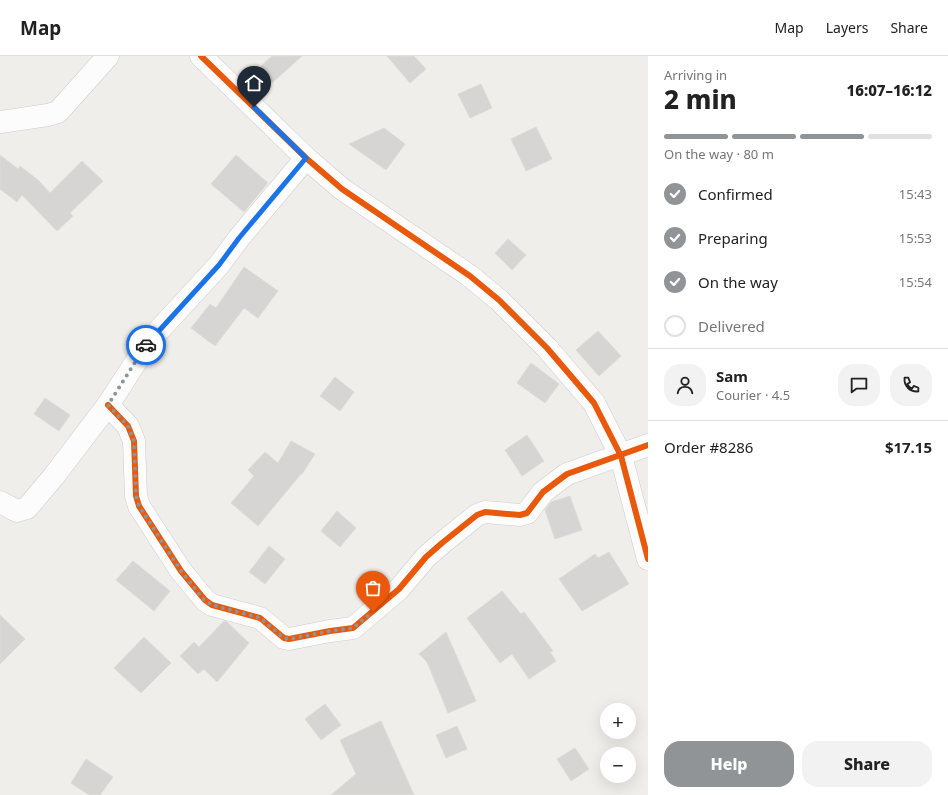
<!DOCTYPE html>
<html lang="en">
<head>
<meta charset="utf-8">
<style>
	body { margin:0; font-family:"Noto Sans",sans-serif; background:#f2f2f2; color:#222; height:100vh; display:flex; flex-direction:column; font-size:15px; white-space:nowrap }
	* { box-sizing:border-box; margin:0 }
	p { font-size:13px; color:#767676 }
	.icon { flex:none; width:22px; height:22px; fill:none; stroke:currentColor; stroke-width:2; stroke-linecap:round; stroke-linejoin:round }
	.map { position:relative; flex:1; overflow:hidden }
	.panel { display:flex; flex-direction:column; background:#fff; width:300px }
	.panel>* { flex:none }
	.buttons { position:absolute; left:600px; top:647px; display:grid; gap:8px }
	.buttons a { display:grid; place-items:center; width:36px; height:36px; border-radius:50%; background:#fff; box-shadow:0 4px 16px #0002; font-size:20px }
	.pin { position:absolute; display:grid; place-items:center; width:34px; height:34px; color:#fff; margin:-41px -17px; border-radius:50% 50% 50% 0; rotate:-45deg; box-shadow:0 0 4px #0007 }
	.pin .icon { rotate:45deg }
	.courier { position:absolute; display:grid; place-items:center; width:40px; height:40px; margin:-20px; border:3px solid #1a73e8; border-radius:50%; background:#fff; color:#222; box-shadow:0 1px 5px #0007 }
	.summary em { font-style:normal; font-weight:800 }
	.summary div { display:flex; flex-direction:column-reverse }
	.summary { display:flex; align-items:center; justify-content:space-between; height:68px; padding:0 16px }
	h1 { font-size:26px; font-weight:800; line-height:30px }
	.bar { display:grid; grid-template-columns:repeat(4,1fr); gap:6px 4px; align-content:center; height:48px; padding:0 16px }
	.bar i { height:5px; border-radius:3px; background:#e0e0e0 }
	.bar .current { background:#919496 }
	.bar p { grid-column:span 4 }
	.line { display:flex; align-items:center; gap:10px; padding:0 16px; border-top:1px solid #e0e0e0 }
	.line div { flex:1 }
	.round { display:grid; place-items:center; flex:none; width:42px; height:42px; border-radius:16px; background:#f2f2f2 }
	ol { padding:0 16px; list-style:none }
	li { display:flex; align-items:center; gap:12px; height:44px }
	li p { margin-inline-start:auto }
	li .icon { padding:4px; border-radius:50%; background:#919496; color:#fff; stroke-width:4 }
	li:last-child { color:#767676 }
	li i { width:22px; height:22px; border:2px solid #e0e0e0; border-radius:50% }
	.primary-button { display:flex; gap:8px; margin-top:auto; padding:8px 16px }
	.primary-button a { flex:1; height:46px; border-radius:16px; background:#919496; color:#fff; font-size:16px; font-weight:800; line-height:46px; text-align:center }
	.primary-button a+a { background:#f2f2f2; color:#222 }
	header { display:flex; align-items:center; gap:24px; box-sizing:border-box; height:56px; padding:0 20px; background:#fff; border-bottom:1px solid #e0e0e0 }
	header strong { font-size:19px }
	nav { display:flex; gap:22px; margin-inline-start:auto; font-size:14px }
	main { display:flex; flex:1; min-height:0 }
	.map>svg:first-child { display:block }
</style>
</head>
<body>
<header>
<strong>Map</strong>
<nav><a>Map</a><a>Layers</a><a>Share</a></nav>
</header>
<main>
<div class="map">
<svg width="648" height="739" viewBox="0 0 648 739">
	<rect width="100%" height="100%" fill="#efeeea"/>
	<g fill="#d6d5d3" stroke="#dedcd8">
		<path d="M272 0H302L272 27 259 12Z"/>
		<path d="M387 0H414L426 13 410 27Z"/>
		<path d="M481 28 492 52 470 62 458 38Z"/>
		<path d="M536 71 552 103 526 115 511 83Z"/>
		<path d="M384 72 405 88 386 114 349 88Z"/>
		<path d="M0 99 18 113 20 110 38 124 50 137 82 105 103 125 70 157 73 160 57 175 22 139 17 146 0 133Z"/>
		<path d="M236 99 268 127 244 156 211 128Z"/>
		<path d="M508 183 526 199 512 214 495 197Z"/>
		<path d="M244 211 278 235 258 262 244 252 215 290 191 272 210 248 216 252Z"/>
		<path d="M598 275 621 300 599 320 576 294Z"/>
		<path d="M531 307 559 328 545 347 517 327Z"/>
		<path d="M335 321 354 336 340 355 320 340Z"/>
		<path d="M45 342 70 359 59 375 34 358Z"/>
		<path d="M527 379 544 405 522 420 505 394Z"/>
		<path d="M291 385 315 398 302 418H301L258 470 231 447 254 420 248 414 265 396 278 407Z"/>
		<path d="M570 440 582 474 555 483 545 454 551 446Z"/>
		<path d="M337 455 356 472 340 491 321 475Z"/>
		<path d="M269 490 285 503 265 528 249 516Z"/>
		<path d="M609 496 629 528 582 555 559 523 595 498 598 502Z"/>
		<path d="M133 505 170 535 154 555 116 524Z"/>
		<path d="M502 535 521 558 524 556 553 595 550 596 556 605 529 623 512 598 500 607 467 562Z"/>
		<path d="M0 559 25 583 0 608Z"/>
		<path d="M224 565 227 566 249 587 217 626 204 613 198 618 180 600 194 586 199 591Z"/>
		<path d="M446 576 476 645 448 657 427 606 419 598Z"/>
		<path d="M144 581 171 607 141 637 114 612Z"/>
		<path d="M325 648 341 669 321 684 305 663Z"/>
		<path d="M381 665 414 739H331L356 718 340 684Z"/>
		<path d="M457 670 467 693 446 702 436 679Z"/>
		<path d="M575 692 589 713 571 725 557 703Z"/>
		<path d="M86 703 113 721 100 739H89L71 727Z"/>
	</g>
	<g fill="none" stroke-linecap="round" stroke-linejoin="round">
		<g stroke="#ccc" stroke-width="23">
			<g id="minor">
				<path d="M201 0 306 102 342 133 470 220 499 244 547 292 594 347 621 400 648 503"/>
				<path d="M0 66 48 59 58 56 108 0"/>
				<path d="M108 349 128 370 134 385 136 440 139 450 181 515 205 544 212 549 260 562 284 582 289 583 330 575 353 572 399 533 426 501 442 487 477 459 485 456 520 459 527 457 543 436 567 418 648 389"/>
				<path d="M0 446 17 455 27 452 54 420 108 349 150 284 219 209 239 182 306 102"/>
			</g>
		</g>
		<use href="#minor" stroke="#fdfcfc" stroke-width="22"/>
		<g stroke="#fff" stroke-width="8">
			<g id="cycleway">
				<path d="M201 0 306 102 342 133 470 220 499 244 547 292 594 347 621 400 648 503"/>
				<path d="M108 349 128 370 134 385 136 440 139 450 181 515 205 544 212 549 260 562 284 582 289 583 330 575 353 572 399 533 426 501 442 487 477 459 485 456 520 459 527 457 543 436 567 418 648 389"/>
			</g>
		</g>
		<use href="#cycleway" stroke="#e8590c" stroke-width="6"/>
	</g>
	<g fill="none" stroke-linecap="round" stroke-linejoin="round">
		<path stroke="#919496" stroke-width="4" stroke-dasharray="0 7.2" d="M146 289 108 349 128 370 134 385 136 440 139 450 181 515 204 544 212 549 260 562 284 582 289 583 330 575 353 572 373 556"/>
		<path stroke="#1a73e8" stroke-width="5" d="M146 289 219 209 239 182 306 102 254 51"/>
	</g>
</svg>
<div class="buttons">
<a>+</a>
<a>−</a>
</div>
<div class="pin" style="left:373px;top:556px;background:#ea580c"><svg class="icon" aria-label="bag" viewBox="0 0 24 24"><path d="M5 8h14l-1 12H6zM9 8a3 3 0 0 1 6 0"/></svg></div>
<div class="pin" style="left:254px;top:51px;background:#1f2937"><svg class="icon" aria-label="home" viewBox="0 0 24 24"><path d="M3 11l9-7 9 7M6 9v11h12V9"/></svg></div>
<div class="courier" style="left:146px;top:289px"><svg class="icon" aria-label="car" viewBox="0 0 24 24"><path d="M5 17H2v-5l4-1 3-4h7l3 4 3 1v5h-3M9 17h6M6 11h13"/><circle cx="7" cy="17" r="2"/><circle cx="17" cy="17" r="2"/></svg></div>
</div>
<section class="panel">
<div class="summary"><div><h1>2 min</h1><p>Arriving in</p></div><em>16:07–16:12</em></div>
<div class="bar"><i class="current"></i><i class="current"></i><i class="current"></i><i></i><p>On the way · 80 m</p></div>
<ol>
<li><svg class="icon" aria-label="check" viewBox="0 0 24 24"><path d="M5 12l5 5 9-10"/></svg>Confirmed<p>15:43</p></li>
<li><svg class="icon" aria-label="check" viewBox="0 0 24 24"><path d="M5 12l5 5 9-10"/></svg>Preparing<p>15:53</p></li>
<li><svg class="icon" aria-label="check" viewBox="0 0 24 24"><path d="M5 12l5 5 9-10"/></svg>On the way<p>15:54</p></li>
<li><i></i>Delivered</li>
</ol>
<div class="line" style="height:72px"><a class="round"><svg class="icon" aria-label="person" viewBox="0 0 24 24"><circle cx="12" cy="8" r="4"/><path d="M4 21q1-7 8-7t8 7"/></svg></a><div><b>Sam</b><p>Courier · 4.5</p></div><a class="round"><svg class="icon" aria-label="chat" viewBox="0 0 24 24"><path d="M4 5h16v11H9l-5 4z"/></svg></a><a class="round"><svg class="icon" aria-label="phone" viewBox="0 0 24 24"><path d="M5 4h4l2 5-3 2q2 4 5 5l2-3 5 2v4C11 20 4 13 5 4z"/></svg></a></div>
<div class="line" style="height:52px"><div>Order #8286</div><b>$17.15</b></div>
<div class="primary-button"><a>Help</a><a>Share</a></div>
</section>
</main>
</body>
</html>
